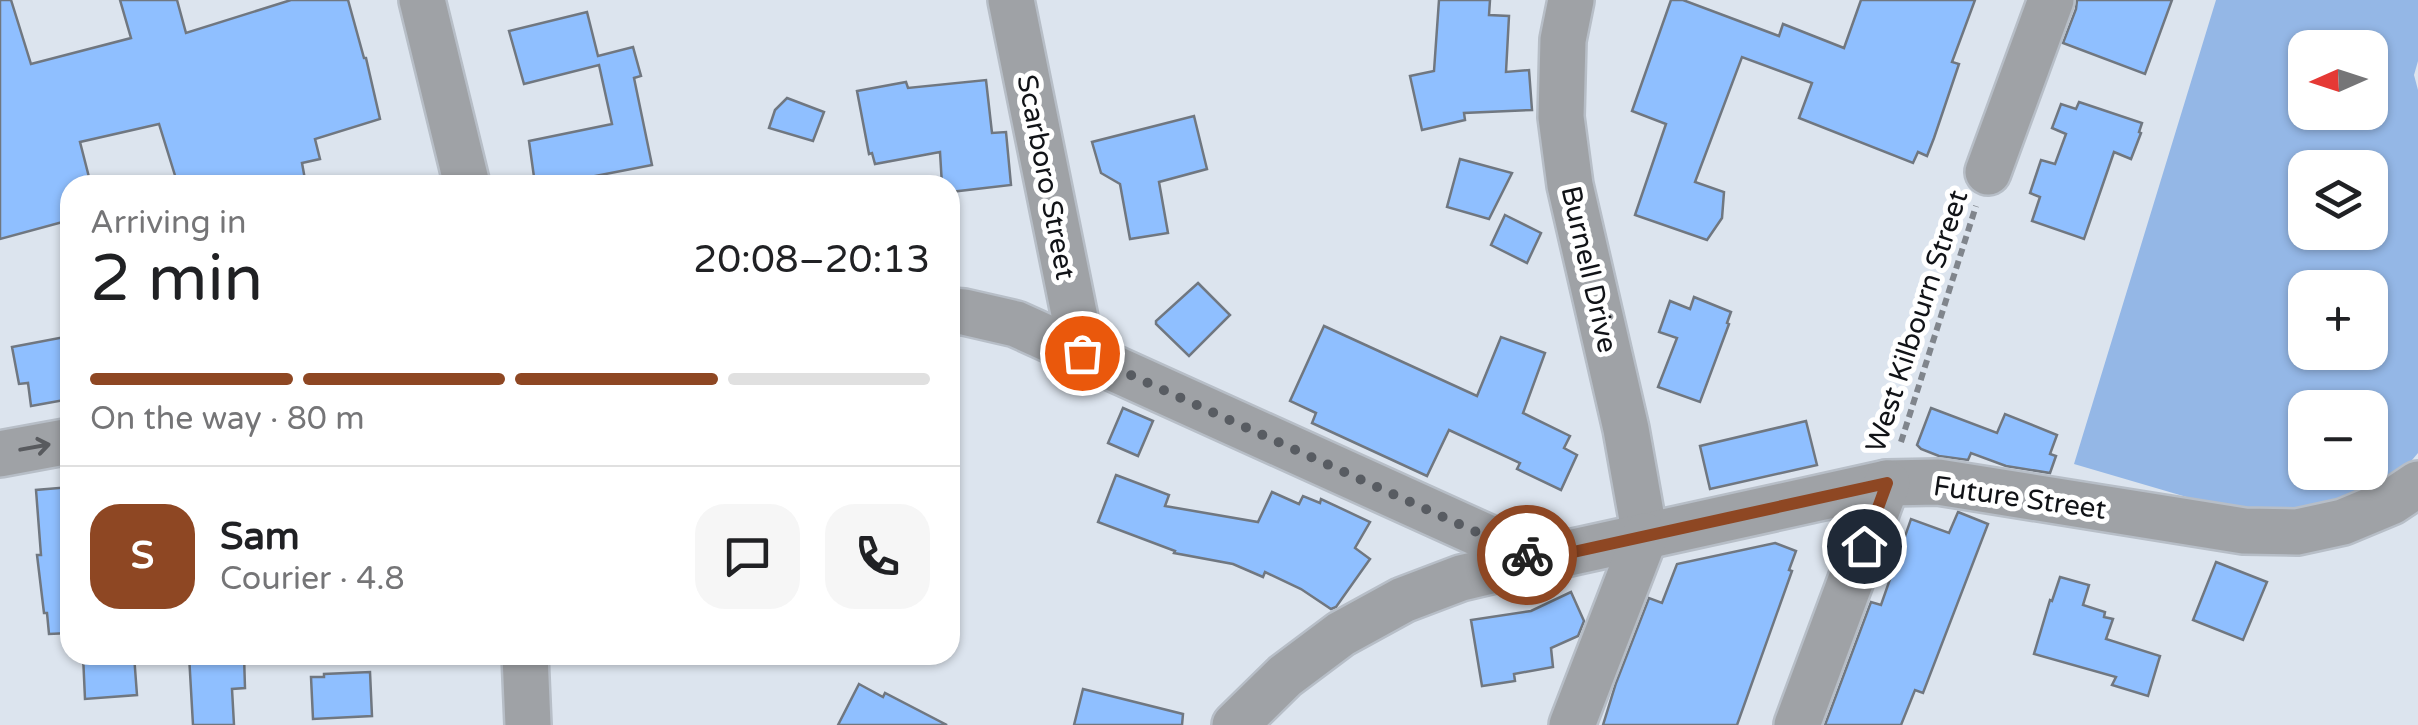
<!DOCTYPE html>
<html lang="en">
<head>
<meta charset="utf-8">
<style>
	body { margin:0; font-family:"Varela Round",sans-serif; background:#f6f6f6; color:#202124; height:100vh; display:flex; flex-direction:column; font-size:38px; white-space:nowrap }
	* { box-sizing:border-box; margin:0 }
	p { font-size:32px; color:#757577 }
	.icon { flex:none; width:55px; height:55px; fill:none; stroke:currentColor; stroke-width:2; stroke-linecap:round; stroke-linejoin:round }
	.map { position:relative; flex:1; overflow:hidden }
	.side { position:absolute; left:60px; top:175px; width:900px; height:490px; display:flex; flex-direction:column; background:#fff; border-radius:30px; box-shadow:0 2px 8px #0004 }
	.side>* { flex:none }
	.needle { width:65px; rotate:267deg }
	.tools { position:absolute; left:2288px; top:30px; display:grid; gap:20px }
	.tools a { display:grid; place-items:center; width:100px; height:100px; border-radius:20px; background:#fff; box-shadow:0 2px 8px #0004; font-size:50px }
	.pin { position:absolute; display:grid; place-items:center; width:85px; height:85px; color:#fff; margin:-42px; border:5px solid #fff; border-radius:50%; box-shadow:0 2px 10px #0007 }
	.courier { position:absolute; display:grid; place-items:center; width:100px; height:100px; margin:-50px; border:8px solid #8e4723; border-radius:50%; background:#fff; color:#222; box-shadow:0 2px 12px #0007 }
	.headline em { font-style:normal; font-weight:600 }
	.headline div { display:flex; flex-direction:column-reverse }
	.headline { display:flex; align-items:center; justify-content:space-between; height:170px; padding:0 30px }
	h1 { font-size:65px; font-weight:600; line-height:75px }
	.bar { display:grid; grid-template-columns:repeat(4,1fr); gap:15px 10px; align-content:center; height:120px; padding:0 30px }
	.bar i { height:12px; border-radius:8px; background:#e0e0e0 }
	.bar .selected { background:#8e4723 }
	.bar p { grid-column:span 4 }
	.line { display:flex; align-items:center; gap:25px; padding:0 30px; border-top:2px solid #e0e0e0 }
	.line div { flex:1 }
	.round { display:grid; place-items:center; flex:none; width:105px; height:105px; border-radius:30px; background:#f6f6f6 }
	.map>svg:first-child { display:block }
</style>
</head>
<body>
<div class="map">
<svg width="2418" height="725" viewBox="0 0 2418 725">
	<rect width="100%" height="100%" fill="#dce4ee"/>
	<path fill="#94b7e6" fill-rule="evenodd" d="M2216 0H2418V61L2414 75 2418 90V453L2401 473 2334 507 2248 515 2074 464ZM2305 48H2370V112H2305ZM2305 168H2370V232H2305ZM2305 288H2370V352H2305ZM2305 408H2370V472H2305Z"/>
	<g fill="#8fbfff" stroke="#707780" stroke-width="2.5">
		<path d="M0 0H11L31 64 131 38 120 0H177L186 33 291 0H348L364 58H366L380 119 315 139 320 159 302 163 306 185H178L159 124 80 142 91 185H70V220L0 239Z"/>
		<path d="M1439 0H1490L1489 15 1509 16 1506 72 1529 70 1532 110 1464 113 1465 120 1422 130 1410 76 1434 71Z"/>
		<path d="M1671 0H1683L1779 36 1783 24 1844 48 1861 0H1975L1952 62 1959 64 1934 138 1927 156 1918 152 1913 163 1799 118 1812 83 1742 57 1695 182 1724 192 1722 218 1707 240 1635 215 1666 124 1632 111Z"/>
		<path d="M2077 0H2172L2145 74 2063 43 2076 9Z"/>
		<path d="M587 12 598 56 633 47 641 76 634 78 652 165 549 185H538L536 177H534L529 141 612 124 599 65 524 84 509 31Z"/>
		<path d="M986 80 992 133 1006 132 1011 185 950 192V185H942L940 152 875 164 872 153 869 154 857 91 906 82 908 88Z"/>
		<path d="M787 98 824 112 813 141 769 128 775 110Z"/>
		<path d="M2079 102 2142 123 2139 132 2141 133 2131 159 2114 152 2084 239 2032 221 2040 197 2030 193 2041 160 2055 164 2066 134 2052 128 2061 104 2076 109Z"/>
		<path d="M1194 116 1207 169 1159 182 1168 233 1130 239 1120 184 1101 173 1092 142Z"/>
		<path d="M1460 159 1512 173 1489 219 1447 207Z"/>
		<path d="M1505 215 1541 233 1527 263 1491 245Z"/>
		<path d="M1198 283 1230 315 1189 356 1156 324V321Z"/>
		<path d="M1694 297 1731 312 1727 323 1729 324 1700 402 1658 387 1677 338 1659 332 1670 301 1690 309Z"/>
		<path d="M1324 326 1477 396 1501 337 1545 353 1523 413 1570 436 1564 448 1577 455 1561 490 1517 469 1520 463 1449 430 1427 476 1312 423 1316 413 1290 401Z"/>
		<path d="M70 336V399L31 406 28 383 19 384 12 347Z"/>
		<path d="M1123 408 1153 421 1138 456 1108 443Z"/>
		<path d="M1931 408 1997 433 2005 414 2057 435 2050 454 2056 456 2050 473 2006 466 1971 453 1968 460 1939 456 1921 449 1917 445Z"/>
		<path d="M1806 421 1817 465 1710 489 1700 446Z"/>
		<path d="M1116 475 1169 495 1165 506 1258 522 1272 492 1299 504 1303 496 1320 503 1321 499 1370 522 1355 548 1370 559 1336 607 1331 609 1301 589 1265 572 1263 577 1233 564 1174 553 1175 551 1098 522Z"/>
		<path d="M70 487V633L49 634 47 613H44L37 555H41L36 490Z"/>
		<path d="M1958 512 1988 524 1923 693 1915 690 1901 725H1825L1871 602 1881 605 1911 519 1949 533Z"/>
		<path d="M1775 543 1796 551 1789 570 1792 571 1737 725H1603L1616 683 1649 598 1662 603 1677 564Z"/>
		<path d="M2216 562 2267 582 2243 640 2193 620Z"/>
		<path d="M2060 577 2089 585 2083 605 2105 612 2104 617 2113 619 2106 639 2160 656 2148 696 2112 685 2116 677 2034 654 2050 600 2052 601Z"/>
		<path d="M1571 592 1584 621 1578 636 1551 648 1553 667 1514 674 1515 681 1482 686 1471 620 1531 611Z"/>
		<path d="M83 655H134L137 695 85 699Z"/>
		<path d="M189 655H244L245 688 232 689 234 725H193Z"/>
		<path d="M370 672 372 716 313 719 311 677H324V674Z"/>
		<path d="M859 684 883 697 885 693 947 725H838Z"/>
		<path d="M1083 689 1183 714 1182 725H1074Z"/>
	</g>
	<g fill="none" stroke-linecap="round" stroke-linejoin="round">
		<g stroke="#b7bec7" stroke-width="50">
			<g id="minor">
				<path d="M422 0 467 185"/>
				<path d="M1011 0 1082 353"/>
				<path d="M1571 0 1563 40 1561 117 1570 185 1626 429 1645 536"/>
				<path d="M1988 172 2051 0"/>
				<path d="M950 311 964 312 1016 324 1537 560 1887 483 1938 482 2244 531 2297 532 2343 522 2391 502 2418 484"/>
				<path d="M0 454 70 441"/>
				<path d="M525 655 528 725"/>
				<path d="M1235 725 1285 676 1341 634 1403 600 1461 578 1537 560"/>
				<path d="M1572 725 1645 536"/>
				<path d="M1797 725 1887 483"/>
			</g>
		</g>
		<path stroke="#80858c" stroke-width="6" stroke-dasharray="8 5" stroke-linecap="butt" d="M1901 442 1976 206"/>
		<use href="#minor" stroke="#9fa2a6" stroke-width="45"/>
	</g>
	<defs><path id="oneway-shaft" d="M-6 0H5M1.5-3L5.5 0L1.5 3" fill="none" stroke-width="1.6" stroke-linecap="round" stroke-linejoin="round" transform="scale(2.5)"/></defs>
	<use stroke="#585a5e" href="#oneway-shaft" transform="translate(35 447) rotate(-10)"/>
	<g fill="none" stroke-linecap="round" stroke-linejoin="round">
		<path stroke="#585c62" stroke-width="10" stroke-dasharray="0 18" d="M1082 353 1527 555"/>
		<path stroke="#8e4723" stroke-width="12" d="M1527 555 1537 560 1887 483 1864 546"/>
	</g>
	<g text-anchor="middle" stroke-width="10" stroke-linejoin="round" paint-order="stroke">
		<g font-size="28" fill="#111317" stroke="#fff">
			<text transform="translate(1047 177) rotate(79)" y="10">Scarboro Street</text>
			<text transform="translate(1590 269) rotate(77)" y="10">Burnell Drive</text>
			<text transform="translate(1916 321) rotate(-72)" y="10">West Kilbourn Street</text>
			<text transform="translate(2020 497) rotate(8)" y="10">Future Street</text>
		</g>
	</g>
</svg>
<div class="tools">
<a><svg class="needle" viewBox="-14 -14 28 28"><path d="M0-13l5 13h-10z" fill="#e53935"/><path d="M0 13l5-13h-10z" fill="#757577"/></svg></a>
<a><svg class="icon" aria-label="layers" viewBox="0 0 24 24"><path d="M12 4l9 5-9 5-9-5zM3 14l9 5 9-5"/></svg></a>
<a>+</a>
<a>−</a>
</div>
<div class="pin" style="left:1082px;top:353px;background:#ea580c"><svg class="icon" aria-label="bag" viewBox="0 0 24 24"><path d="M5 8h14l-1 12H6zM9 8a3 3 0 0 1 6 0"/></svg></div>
<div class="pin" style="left:1864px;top:546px;background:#1f2937"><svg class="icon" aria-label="home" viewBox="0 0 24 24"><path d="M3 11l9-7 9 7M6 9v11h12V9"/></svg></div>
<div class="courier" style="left:1527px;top:555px"><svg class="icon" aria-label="bike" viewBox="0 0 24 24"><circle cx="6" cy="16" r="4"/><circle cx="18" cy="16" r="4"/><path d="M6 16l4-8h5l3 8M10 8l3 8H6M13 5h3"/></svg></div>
<section class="side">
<div class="headline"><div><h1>2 min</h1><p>Arriving in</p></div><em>20:08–20:13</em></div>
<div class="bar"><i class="selected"></i><i class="selected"></i><i class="selected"></i><i></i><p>On the way · 80 m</p></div>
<div class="line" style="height:180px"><b class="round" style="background:#8e4723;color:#fff">S</b><div><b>Sam</b><p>Courier · 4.8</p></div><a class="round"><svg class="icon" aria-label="chat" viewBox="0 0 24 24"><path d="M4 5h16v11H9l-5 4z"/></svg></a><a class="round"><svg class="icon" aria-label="phone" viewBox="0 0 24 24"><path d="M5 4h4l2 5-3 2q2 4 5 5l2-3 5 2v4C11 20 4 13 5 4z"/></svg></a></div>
</section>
</div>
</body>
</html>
